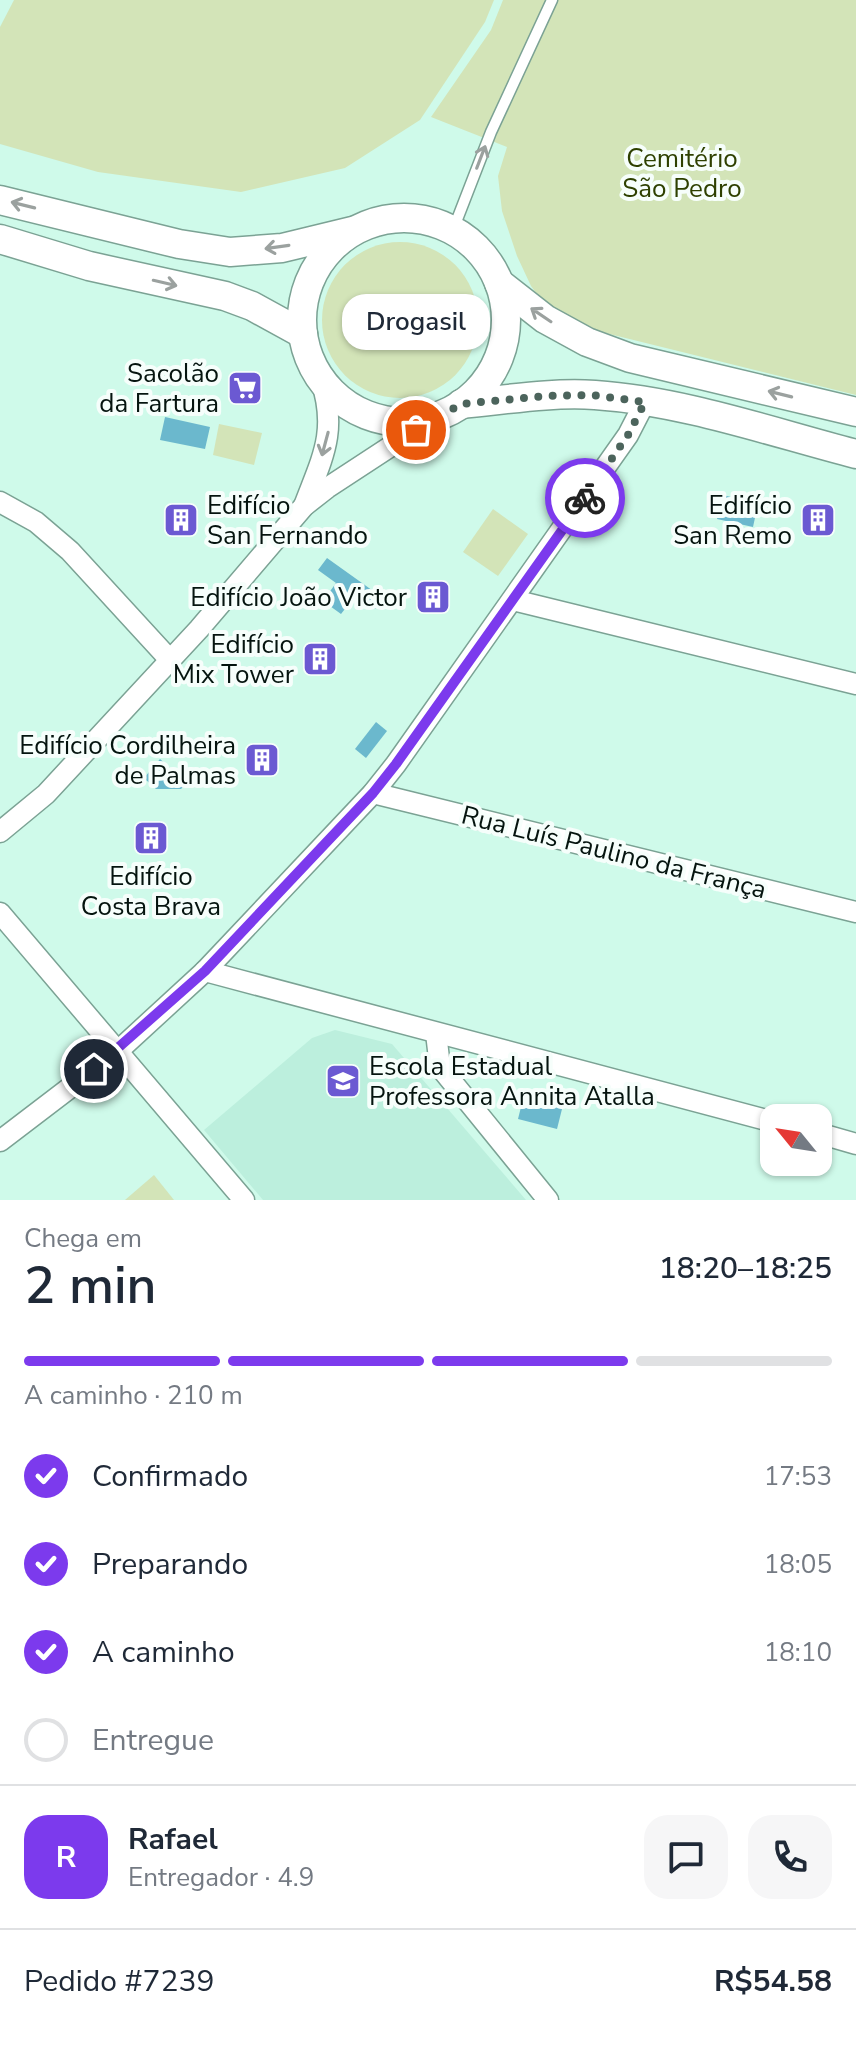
<!DOCTYPE html>
<html lang="pt">
<head>
<meta charset="utf-8">
<style>
	body { margin:0; font-family:"Nunito Sans",sans-serif; background:#f6f6f7; color:#1f2937; height:100vh; display:flex; flex-direction:column; font-size:30px; white-space:nowrap }
	* { box-sizing:border-box; margin:0 }
	p { font-size:26px; color:#747a83 }
	.icon { flex:none; width:44px; height:44px; fill:none; stroke:currentColor; stroke-width:2; stroke-linecap:round; stroke-linejoin:round }
	.map { position:relative; height:1200px; overflow:hidden }
	.sheet { display:flex; flex-direction:column; background:#fff; flex:1 }
	.sheet>* { flex:none }
	.needle { width:52px; rotate:300deg }
	.controls { position:absolute; left:760px; top:1104px; display:grid; gap:16px }
	.controls a { display:grid; place-items:center; width:72px; height:72px; border-radius:16px; background:#fff; box-shadow:0 2px 6px #0004; font-size:40px }
	.pin { position:absolute; display:grid; place-items:center; width:68px; height:68px; color:#fff; margin:-34px; border:4px solid #fff; border-radius:50%; box-shadow:0 2px 8px #0007 }
	.courier { position:absolute; display:grid; place-items:center; width:80px; height:80px; margin:-40px; border:6px solid #7c3aed; border-radius:50%; background:#fff; color:#222; box-shadow:0 2px 10px #0007 }
	.bubble { position:absolute; height:56px; border-radius:24px; background:#fff; box-shadow:0 2px 6px #0004; font-size:26px; font-weight:600; line-height:56px; text-align:center }
	.head em { font-style:normal; font-weight:600 }
	.head div { display:flex; flex-direction:column-reverse }
	.head { display:flex; align-items:center; justify-content:space-between; height:136px; padding:0 24px }
	h1 { font-size:52px; font-weight:600; line-height:60px }
	.bar { display:grid; grid-template-columns:repeat(4,1fr); gap:12px 8px; align-content:center; height:96px; padding:0 24px }
	.bar i { height:10px; border-radius:6px; background:#e0e1e3 }
	.bar .on { background:#7c3aed }
	.bar p { grid-column:span 4 }
	.line { display:flex; align-items:center; gap:20px; padding:0 24px; border-top:2px solid #e0e1e3 }
	.line div { flex:1 }
	.round { display:grid; place-items:center; flex:none; width:84px; height:84px; border-radius:24px; background:#f6f6f7 }
	ol { padding:0 24px; list-style:none }
	li { display:flex; align-items:center; gap:24px; height:88px }
	li p { margin-inline-start:auto }
	li .icon { padding:8px; border-radius:50%; background:#7c3aed; color:#fff; stroke-width:4 }
	li:last-child { color:#747a83 }
	li i { width:44px; height:44px; border:4px solid #e0e1e3; border-radius:50% }
	.map>svg:first-child { display:block }
</style>
</head>
<body>
<div class="map">
<svg width="856" height="1200" viewBox="0 0 856 1200">
	<rect width="100%" height="100%" fill="#cffaea"/>
	<path fill="#bcefdd" d="M335 1030 392 1044 526 1200H263L204 1130 312 1038Z"/>
	<g fill="#d3e4b8">
		<path d="M14 0H494L485 22 420 120 345 168 241 192 98 172 0 144V27Z"/>
		<path d="M503 0H856V395L585 328 544 304 531 286 517 256 502 211 498 176 507 147 431 117 491 30Z"/>
		<circle cx="400" cy="320" r="78"/>
		<path d="M219 424 262 433 254 465 213 455Z"/>
		<path d="M493 509 528 534 498 576 463 552Z"/>
		<path d="M154 1175 174 1200H125Z"/>
	</g>
	<g fill="#6bb8cd">
		<path d="M165 417 210 427 205 449 160 440Z"/>
		<path d="M723 495 758 504 753 527 717 519Z"/>
		<path d="M327 558 383 598 375 609 355 596 341 614 323 601 336 583 318 570Z"/>
		<path d="M376 722 387 731 366 758 355 749Z"/>
		<path d="M160 759 187 783 181 789H156L144 778Z"/>
		<path d="M523 1099 562 1109 557 1129 518 1119Z"/>
	</g>
	<g fill="none" stroke-linecap="round" stroke-linejoin="round">
		<g stroke="#7ba294" stroke-width="13">
			<path id="service" d="M453 230 491 132 552 0"/>
		</g>
		<g stroke="#7ba294" stroke-width="23">
			<g id="minor">
				<path d="M0 502 36 522 70 551 170 660"/>
				<path d="M304 506C322 458 338 432 321 380"/>
				<path d="M513 600 856 684"/>
				<path d="M373 793 856 912"/>
				<path d="M0 832 46 794 199 629 304 506 327 488 437 416"/>
				<path d="M0 913 244 1200"/>
				<path d="M205 971 774 1122"/>
				<path d="M436 1033 440 1067 548 1200"/>
				<path d="M818 1133 856 1144"/>
				<path d="M0 1141 118 1051 205 971 373 793 396 764 628 435 645 402"/>
			</g>
		</g>
		<g stroke="#7ba294" stroke-width="31">
			<g id="secondary">
				<path d="M0 200 179 244 230 252 282 248 352 231"/>
				<circle cx="404" cy="320" r="102"/>
				<path d="M0 239 89 266 225 296 252 306 303 334"/>
				<path d="M499 283 545 319 587 342 630 358 856 412"/>
				<path d="M461 404C505 400 550 392 595 395 683 401 771 432 856 454"/>
			</g>
		</g>
		<use href="#service" stroke="#fff" stroke-width="10"/>
		<use href="#minor" stroke="#fff" stroke-width="20"/>
		<use href="#secondary" stroke="#fff" stroke-width="28"/>
	</g>
	<defs><path id="oneway-shaft" d="M-6 0H5M1.5-3L5.5 0L1.5 3" fill="none" stroke-width="1.6" stroke-linecap="round" stroke-linejoin="round" transform="scale(2)"/></defs>
	<g stroke="#9ba19f">
		<use href="#oneway-shaft" transform="translate(481 157) rotate(-69)"/>
		<use href="#oneway-shaft" transform="translate(23 205) rotate(-166)"/>
		<use href="#oneway-shaft" transform="translate(277 247) rotate(172)"/>
		<use href="#oneway-shaft" transform="translate(165 283) rotate(13)"/>
		<use href="#oneway-shaft" transform="translate(541 315) rotate(-146)"/>
		<use href="#oneway-shaft" transform="translate(780 394) rotate(-166)"/>
		<use href="#oneway-shaft" transform="translate(325 444) rotate(105)"/>
	</g>
	<g fill="none" stroke-linecap="round" stroke-linejoin="round">
		<path stroke="#4c645c" stroke-width="8" stroke-dasharray="0 14.4" d="M416 430 461 404 546 396 591 395 645 402 628 435 585 498"/>
		<path stroke="#7c3aed" stroke-width="10" d="M94 1069 205 971 373 793 396 764 585 498"/>
	</g>
	<defs>
		<g id="supermarket-square" transform="scale(1.8)"><rect x="-9" y="-9" width="18" height="18" rx="4" fill="#6b59d2" stroke="#f6fefb"/><path d="M-6-5.5h2.5l.6 2H6L4.5 2H-2.5L-4.4-4H-6ZM-1.5 3.2a1.3 1.3 0 1 0 .1 0ZM3 3.2a1.3 1.3 0 1 0 .1 0Z" fill="#fff"/></g>
		<g id="building-square" transform="scale(1.8)"><rect x="-9" y="-9" width="18" height="18" rx="4" fill="#6b59d2" stroke="#f6fefb"/><path d="M-4-6H4V6H1V3H-1V6H-4ZM-2.5-4.3h1.7v1.8h-1.7ZM.8-4.3h1.7v1.8H.8ZM-2.5-1h1.7V.8h-1.7ZM.8-1h1.7V.8H.8Z" fill="#fff"/></g>
		<g id="school-square" transform="scale(1.8)"><rect x="-9" y="-9" width="18" height="18" rx="4" fill="#6b59d2" stroke="#f6fefb"/><path d="M0-5L7-2L0 1L-7-2ZM-4 1L0 2.5L4 1V4Q0 6-4 4Z" fill="#fff"/></g>
	</defs>
	<g fill-rule="evenodd">
		<use href="#supermarket-square" x="245" y="388"/>
		<use href="#building-square" x="181" y="520"/>
		<use href="#building-square" x="818" y="520"/>
		<use href="#building-square" x="433" y="597"/>
		<use href="#building-square" x="320" y="659"/>
		<use href="#building-square" x="262" y="760"/>
		<use href="#building-square" x="151" y="838"/>
		<use href="#school-square" x="343" y="1081"/>
	</g>
	<g text-anchor="middle" stroke-width="8" stroke-linejoin="round" paint-order="stroke">
		<g font-size="26" fill="#2e4000" stroke="#f6fefb">
			<text x="682" y="167">Cemitério<tspan x="682" dy="30">São Pedro</tspan></text>
		</g>
		<g font-size="26" fill="#05140f" stroke="#f6fefb" text-anchor="end">
			<text x="219" y="382">Sacolão<tspan x="219" dy="30">da Fartura</tspan></text>
			<text x="207" y="514" text-anchor="start">Edifício<tspan x="207" dy="30">San Fernando</tspan></text>
			<text x="792" y="514">Edifício<tspan x="792" dy="30">San Remo</tspan></text>
			<text x="407" y="606">Edifício João Victor</text>
			<text x="294" y="653">Edifício<tspan x="294" dy="30">Mix Tower</tspan></text>
			<text x="236" y="754">Edifício Cordilheira<tspan x="236" dy="30">de Palmas</tspan></text>
			<text x="151" y="885" text-anchor="middle">Edifício<tspan x="151" dy="30">Costa Brava</tspan></text>
			<text x="369" y="1075" text-anchor="start">Escola Estadual<tspan x="369" dy="30">Professora Annita Atalla</tspan></text>
		</g>
		<g font-size="26" fill="#05140f" stroke="#f6fefb">
			<text transform="translate(614 852) rotate(14)" y="9">Rua Luís Paulino da França</text>
		</g>
	</g>
</svg>
<div class="controls">
<a><svg class="needle" viewBox="-14 -14 28 28"><path d="M0-13l5 13h-10z" fill="#e53935"/><path d="M0 13l5-13h-10z" fill="#747a83"/></svg></a>
</div>
<div class="pin" style="left:416px;top:430px;background:#ea580c"><svg class="icon" aria-label="bag" viewBox="0 0 24 24"><path d="M5 8h14l-1 12H6zM9 8a3 3 0 0 1 6 0"/></svg></div>
<div class="pin" style="left:94px;top:1069px;background:#1f2937"><svg class="icon" aria-label="home" viewBox="0 0 24 24"><path d="M3 11l9-7 9 7M6 9v11h12V9"/></svg></div>
<div class="courier" style="left:585px;top:498px"><svg class="icon" aria-label="bike" viewBox="0 0 24 24"><circle cx="6" cy="16" r="4"/><circle cx="18" cy="16" r="4"/><path d="M6 16l4-8h5l3 8M10 8l3 8H6M13 5h3"/></svg></div>
<div class="bubble" style="left:342px;top:294px;width:148px">Drogasil</div>
</div>
<section class="sheet">
<div class="head"><div><h1>2 min</h1><p>Chega em</p></div><em>18:20–18:25</em></div>
<div class="bar"><i class="on"></i><i class="on"></i><i class="on"></i><i></i><p>A caminho · 210 m</p></div>
<ol>
<li><svg class="icon" aria-label="check" viewBox="0 0 24 24"><path d="M5 12l5 5 9-10"/></svg>Confirmado<p>17:53</p></li>
<li><svg class="icon" aria-label="check" viewBox="0 0 24 24"><path d="M5 12l5 5 9-10"/></svg>Preparando<p>18:05</p></li>
<li><svg class="icon" aria-label="check" viewBox="0 0 24 24"><path d="M5 12l5 5 9-10"/></svg>A caminho<p>18:10</p></li>
<li><i></i>Entregue</li>
</ol>
<div class="line" style="height:144px"><b class="round" style="background:#7c3aed;color:#fff">R</b><div><b>Rafael</b><p>Entregador · 4.9</p></div><a class="round"><svg class="icon" aria-label="chat" viewBox="0 0 24 24"><path d="M4 5h16v11H9l-5 4z"/></svg></a><a class="round"><svg class="icon" aria-label="phone" viewBox="0 0 24 24"><path d="M5 4h4l2 5-3 2q2 4 5 5l2-3 5 2v4C11 20 4 13 5 4z"/></svg></a></div>
<div class="line" style="height:104px"><div>Pedido #7239</div><b>R$54.58</b></div>
</section>
</body>
</html>
